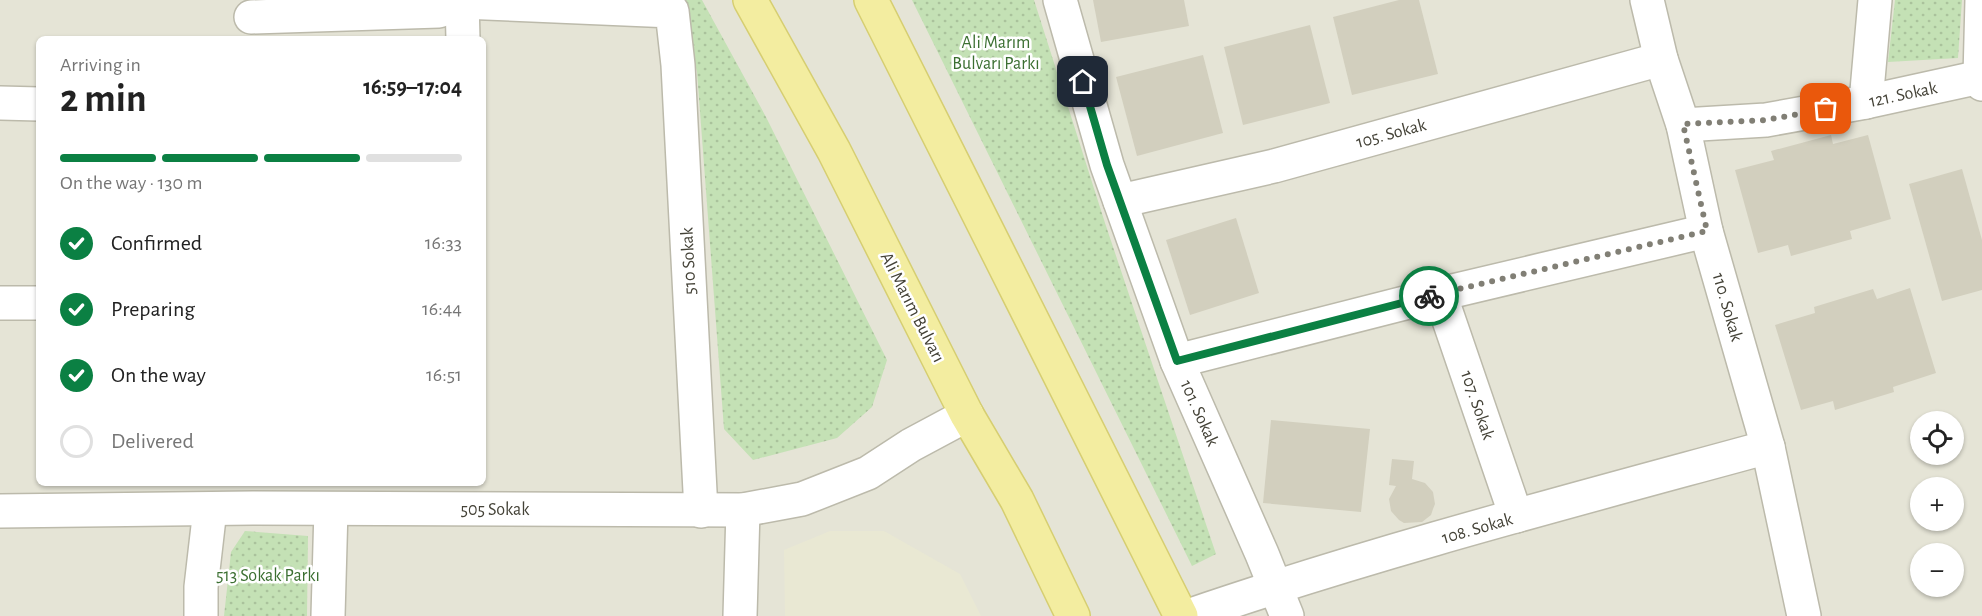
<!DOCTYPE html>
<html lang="en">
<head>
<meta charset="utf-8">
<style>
	body { margin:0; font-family:"Alegreya Sans",sans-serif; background:#f2f2f2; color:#222; height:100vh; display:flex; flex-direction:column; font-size:22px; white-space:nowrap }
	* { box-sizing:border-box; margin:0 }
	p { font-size:20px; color:#767676 }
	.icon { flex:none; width:33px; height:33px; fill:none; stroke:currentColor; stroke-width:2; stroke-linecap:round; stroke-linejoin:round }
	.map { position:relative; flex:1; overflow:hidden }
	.sheet { position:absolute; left:36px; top:36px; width:450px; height:450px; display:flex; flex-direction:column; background:#fff; border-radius:9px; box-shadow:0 2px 4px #0004 }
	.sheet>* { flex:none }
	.fabs { position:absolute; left:1910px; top:411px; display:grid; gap:12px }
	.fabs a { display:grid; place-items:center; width:54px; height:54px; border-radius:50%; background:#fff; box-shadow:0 2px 4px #0004; font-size:30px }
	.pin { position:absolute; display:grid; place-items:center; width:51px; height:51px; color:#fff; margin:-26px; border-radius:12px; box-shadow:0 3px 9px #0006 }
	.courier { position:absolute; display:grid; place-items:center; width:60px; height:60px; margin:-30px; border:4px solid #0b8043; border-radius:50%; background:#fff; color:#222; box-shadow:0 2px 8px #0007 }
	.headline em { font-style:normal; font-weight:700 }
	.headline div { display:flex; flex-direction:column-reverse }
	.headline { display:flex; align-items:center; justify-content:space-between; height:102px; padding:0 24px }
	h1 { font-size:39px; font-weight:700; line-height:45px }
	.bar { display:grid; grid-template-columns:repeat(4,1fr); gap:9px 6px; align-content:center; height:72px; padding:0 24px }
	.bar i { height:8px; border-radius:4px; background:#e0e0e0 }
	.bar .on { background:#0b8043 }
	.bar p { grid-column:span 4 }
	ol { padding:0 24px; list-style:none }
	li { display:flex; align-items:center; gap:18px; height:66px }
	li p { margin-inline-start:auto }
	li .icon { padding:6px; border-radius:50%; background:#0b8043; color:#fff; stroke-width:4 }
	li:last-child { color:#767676 }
	li i { width:33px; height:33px; border:3px solid #e0e0e0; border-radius:50% }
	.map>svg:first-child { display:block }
</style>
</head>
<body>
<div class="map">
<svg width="1982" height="616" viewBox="0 0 1982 616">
	<defs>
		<pattern id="grass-dots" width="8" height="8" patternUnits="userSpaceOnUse" patternTransform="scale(1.5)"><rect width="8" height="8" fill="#c4e1b5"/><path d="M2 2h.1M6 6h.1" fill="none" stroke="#aac29c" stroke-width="1.8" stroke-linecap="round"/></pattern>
	</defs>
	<rect width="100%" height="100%" fill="#f2f1e8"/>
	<path fill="#e5e4d6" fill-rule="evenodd" d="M0 0H1982V616H0ZM39 39H483V483H39ZM1920 422H1953V454H1920ZM1920 488H1953V520H1920ZM1920 554H1953V586H1920Z"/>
	<path fill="#e9e8d3" d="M830 531H884L960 574 981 616H785L784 550Z"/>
	<g fill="url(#grass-dots)">
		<path d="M679 0H702L766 117 887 360 872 407 837 438 753 460 724 429 697 72Z"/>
		<path d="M912 0H1034L1105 223 1216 554 1192 566Z"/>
		<path d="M1895 0H1962L1958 58 1888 62Z"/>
		<path d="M245 531 308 536 307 616H224L231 552Z"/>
	</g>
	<g fill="#d2cfbe">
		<path d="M1093 0H1184L1189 26 1101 42Z"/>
		<path d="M1399 0H1419L1438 74 1352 95 1333 17Z"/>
		<path d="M1310 25 1330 103 1243 125 1224 47Z"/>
		<path d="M1203 55 1223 133 1137 156 1116 77Z"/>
		<path d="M1831 135 1833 144 1868 135 1891 219 1850 231 1852 239 1791 256 1788 245 1758 253 1735 170 1774 160 1771 151Z"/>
		<path d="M1962 169 1982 240V290L1942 301 1909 184Z"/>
		<path d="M1236 218 1259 293 1190 315 1166 240Z"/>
		<path d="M1910 288 1936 373 1893 387 1894 392 1835 410 1833 401 1801 410 1775 325 1815 313 1814 307 1873 289 1877 299Z"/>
		<path d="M1271 420 1370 429 1361 512 1263 503Z"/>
		<path d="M1392 459 1414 461 1412 479 1425 483 1433 492 1435 504 1433 509 1431 515 1422 522 1404 523 1399 520 1391 511 1389 499 1396 486 1389 485Z"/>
	</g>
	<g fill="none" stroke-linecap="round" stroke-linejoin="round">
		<g stroke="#bcbaab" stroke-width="36">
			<g id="minor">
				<path d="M462 0 463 39"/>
				<path d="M1060 0 1107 165 1177 361 1262 554 1287 616"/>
				<path d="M1647 0 1661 59 1683 125 1706 231 1768 447 1804 616"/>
				<path d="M1982 0 1980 77 1982 84"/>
				<path d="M251 17 439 11 462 2 672 11 678 65 701 511"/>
				<path d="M1866 102 1875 0"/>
				<path d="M0 103 39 104"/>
				<path d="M1683 125 1766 120 1866 102 1980 77"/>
				<path d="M1120 201 1274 166 1661 59"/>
				<path d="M1440 294 1516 516"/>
				<path d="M0 303H39"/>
				<path d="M1177 361 1440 294 1706 231"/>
				<path d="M0 511 253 508 743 510 802 499 868 473 911 445 967 415"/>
				<path d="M201 616V587L210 509"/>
				<path d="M328 616 331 509"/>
				<path d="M740 616 743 510"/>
				<path d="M1188 616C1378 551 1574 500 1768 447"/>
			</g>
		</g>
		<g stroke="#d6ce71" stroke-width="36">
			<g id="major">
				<path d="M750 0 834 151 967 415 1017 500 1073 616"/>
				<path d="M871 0 1181 616"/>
			</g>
		</g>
		<use href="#minor" stroke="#fff" stroke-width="33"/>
		<use href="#major" stroke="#f3eda0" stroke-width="33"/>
	</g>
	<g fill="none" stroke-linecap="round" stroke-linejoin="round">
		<path stroke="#817f75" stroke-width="6" stroke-dasharray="0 10.8" d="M1429 296 1707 231 1683 124 1766 120 1826 109"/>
		<path stroke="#0b8043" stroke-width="8" d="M1083 82 1107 165 1177 361 1429 296"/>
	</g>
	<g text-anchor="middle" stroke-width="5" stroke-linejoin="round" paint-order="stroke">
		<g font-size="18" fill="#3b6f31" stroke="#fff">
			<text x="996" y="48">Ali Marım<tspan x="996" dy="21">Bulvarı Parkı</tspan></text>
			<text x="268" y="581">513 Sokak Parkı</text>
		</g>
		<g font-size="18" fill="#444237" stroke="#fff">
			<text transform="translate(1903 94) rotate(-12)" y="6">121. Sokak</text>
			<text transform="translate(1391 133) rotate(-15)" y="6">105. Sokak</text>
			<text transform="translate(688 261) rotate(-93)" y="6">510 Sokak</text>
			<text transform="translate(913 307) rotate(63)" y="6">Ali Marım Bulvarı</text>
			<text transform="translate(1728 307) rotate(74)" y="6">110. Sokak</text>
			<text transform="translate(1478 405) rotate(71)" y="6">107. Sokak</text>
			<text transform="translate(1200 413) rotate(66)" y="6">101. Sokak</text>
			<text x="495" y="515">505 Sokak</text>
			<text transform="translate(1477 528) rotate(-16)" y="6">108. Sokak</text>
		</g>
	</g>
</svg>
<div class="fabs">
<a><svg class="icon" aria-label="locate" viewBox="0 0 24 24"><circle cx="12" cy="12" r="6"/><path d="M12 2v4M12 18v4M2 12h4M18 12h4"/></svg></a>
<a>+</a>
<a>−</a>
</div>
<div class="pin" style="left:1826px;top:109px;background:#ea580c"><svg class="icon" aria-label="bag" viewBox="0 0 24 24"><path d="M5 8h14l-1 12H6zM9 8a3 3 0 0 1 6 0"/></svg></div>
<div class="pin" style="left:1083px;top:82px;background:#1f2937"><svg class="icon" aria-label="home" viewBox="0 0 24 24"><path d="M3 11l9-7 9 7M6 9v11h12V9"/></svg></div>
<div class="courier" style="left:1429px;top:296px"><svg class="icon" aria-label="bike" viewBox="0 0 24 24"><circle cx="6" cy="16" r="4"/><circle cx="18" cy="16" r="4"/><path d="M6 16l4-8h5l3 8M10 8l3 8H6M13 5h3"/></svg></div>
<section class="sheet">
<div class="headline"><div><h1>2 min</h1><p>Arriving in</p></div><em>16:59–17:04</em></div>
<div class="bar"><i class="on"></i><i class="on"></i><i class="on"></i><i></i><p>On the way · 130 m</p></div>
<ol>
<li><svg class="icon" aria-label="check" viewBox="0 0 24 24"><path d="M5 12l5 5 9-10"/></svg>Confirmed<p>16:33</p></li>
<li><svg class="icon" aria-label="check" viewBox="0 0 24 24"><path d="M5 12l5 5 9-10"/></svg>Preparing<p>16:44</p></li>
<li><svg class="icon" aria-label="check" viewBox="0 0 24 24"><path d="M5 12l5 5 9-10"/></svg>On the way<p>16:51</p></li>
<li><i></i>Delivered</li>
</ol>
</section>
</div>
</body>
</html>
